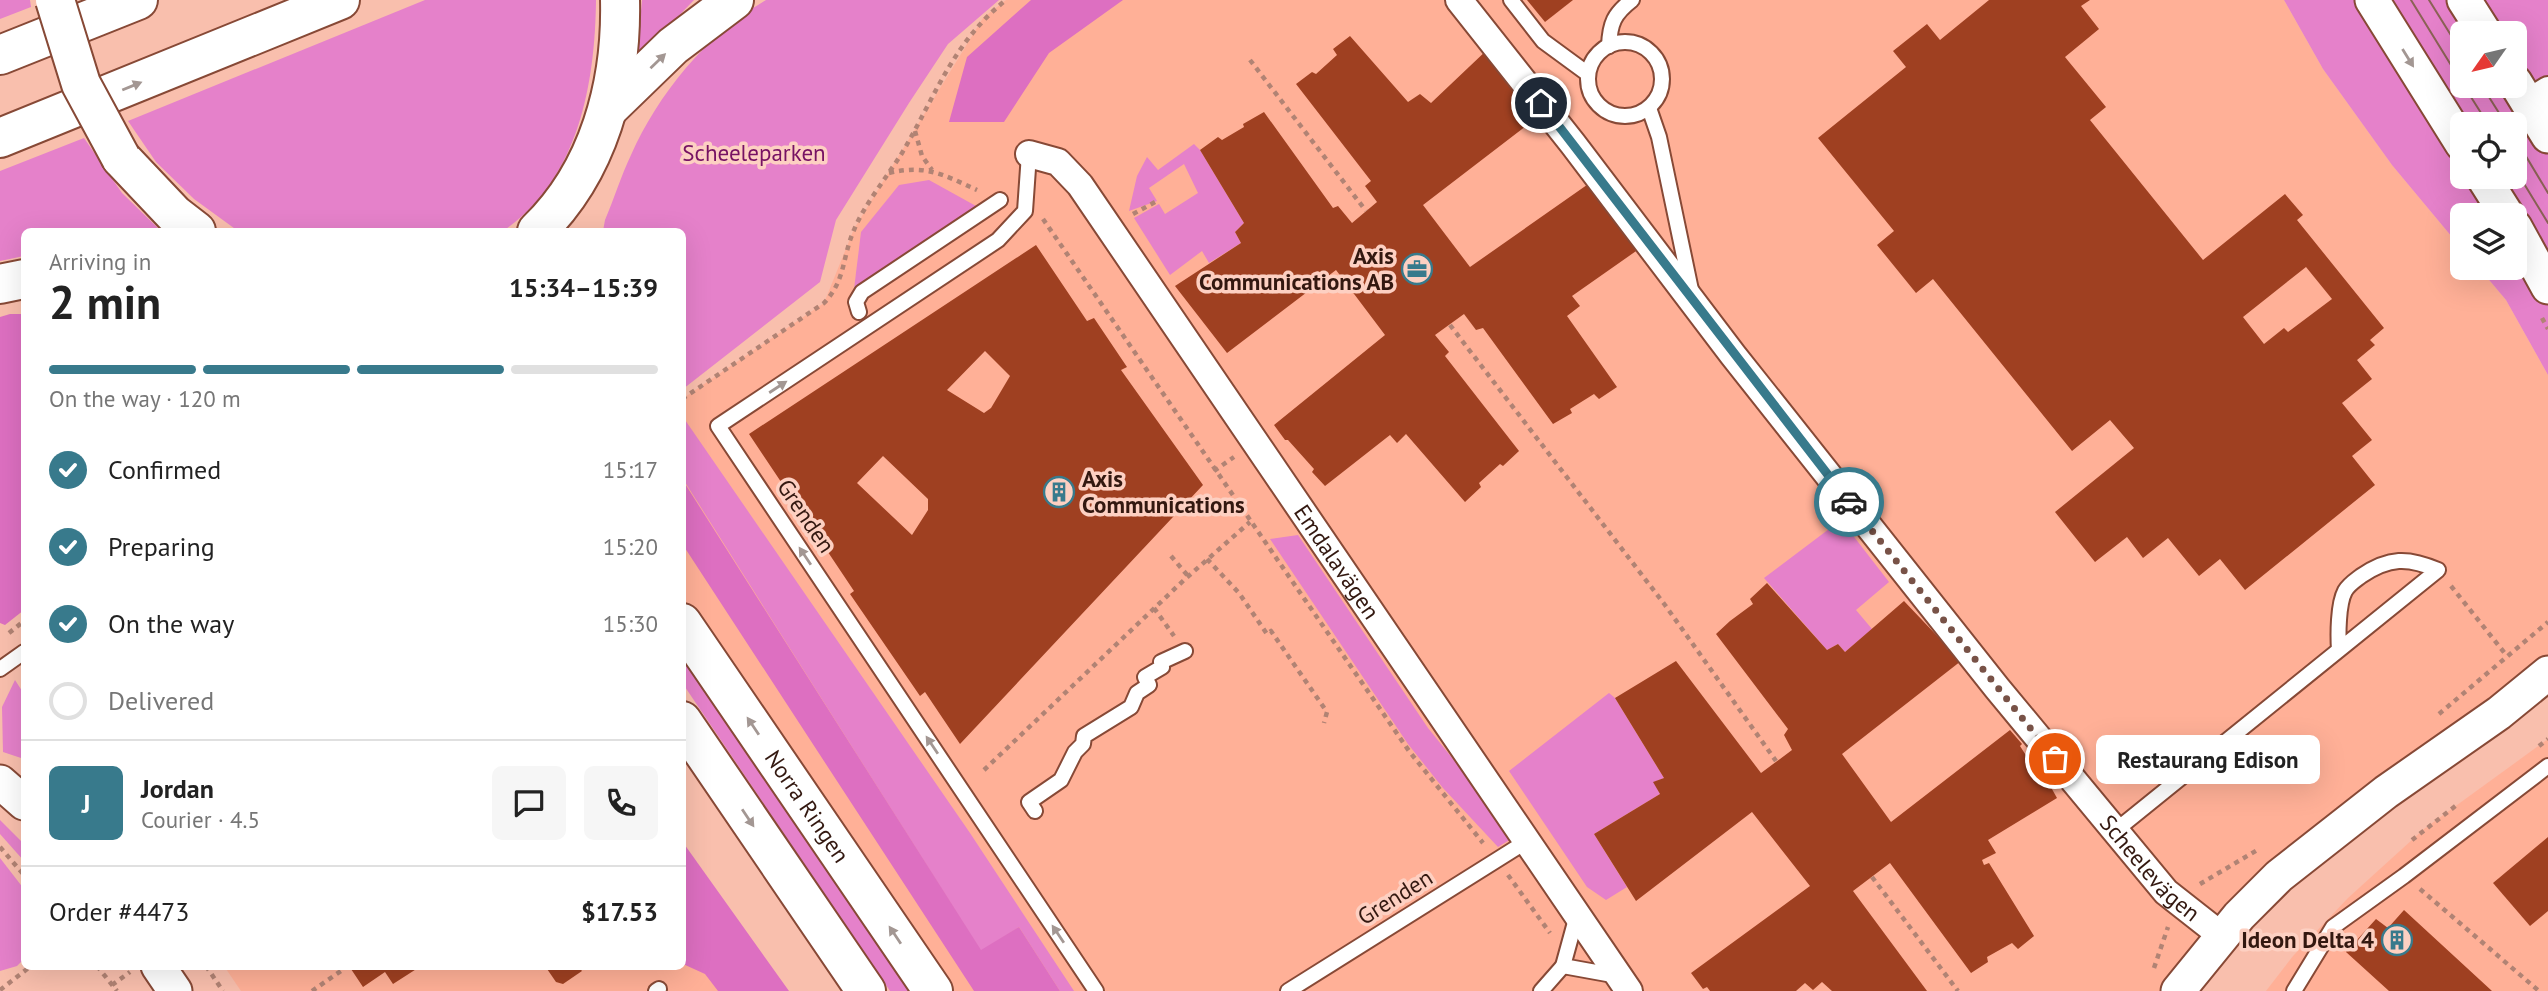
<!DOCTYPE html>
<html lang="en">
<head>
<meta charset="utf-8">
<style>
	body { margin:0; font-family:"PT Sans",sans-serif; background:#f6f6f6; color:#222; height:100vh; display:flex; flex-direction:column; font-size:26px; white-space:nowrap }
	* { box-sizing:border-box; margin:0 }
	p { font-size:23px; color:#767676 }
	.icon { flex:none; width:38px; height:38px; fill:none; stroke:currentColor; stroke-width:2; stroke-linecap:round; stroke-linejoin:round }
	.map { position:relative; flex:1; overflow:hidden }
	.sheet { position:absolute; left:21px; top:228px; width:665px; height:742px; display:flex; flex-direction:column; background:#fff; border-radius:10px; box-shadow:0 7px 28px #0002 }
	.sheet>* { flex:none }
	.needle { width:46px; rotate:236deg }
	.tools { position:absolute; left:2450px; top:21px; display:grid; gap:14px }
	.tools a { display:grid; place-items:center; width:77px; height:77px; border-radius:10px; background:#fff; box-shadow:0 7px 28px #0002; font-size:35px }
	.pin { position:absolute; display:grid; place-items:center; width:60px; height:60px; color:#fff; margin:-30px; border:4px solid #fff; border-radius:50%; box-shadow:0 2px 7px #0007 }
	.courier { position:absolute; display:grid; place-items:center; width:70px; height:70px; margin:-35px; border:5px solid #387a8c; border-radius:50%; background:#fff; color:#222; box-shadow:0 2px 9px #0007 }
	.bubble { position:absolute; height:49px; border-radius:10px; background:#fff; box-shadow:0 7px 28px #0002; font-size:23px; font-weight:700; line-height:49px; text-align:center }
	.overview em { font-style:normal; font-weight:700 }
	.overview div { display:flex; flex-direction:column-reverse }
	.overview { display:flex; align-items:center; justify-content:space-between; height:119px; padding:0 28px }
	h1 { font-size:46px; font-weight:700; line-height:52px }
	.bar { display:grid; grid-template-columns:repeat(4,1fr); gap:10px 7px; align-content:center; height:84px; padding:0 28px }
	.bar i { height:9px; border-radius:5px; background:#e0e0e0 }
	.bar .selected { background:#387a8c }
	.bar p { grid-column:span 4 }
	.line { display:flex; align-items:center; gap:18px; padding:0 28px; border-top:2px solid #e0e0e0 }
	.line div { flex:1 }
	.round { display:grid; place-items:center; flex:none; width:74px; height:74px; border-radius:10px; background:#f6f6f6 }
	ol { padding:0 28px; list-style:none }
	li { display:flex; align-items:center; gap:21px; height:77px }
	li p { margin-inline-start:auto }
	li .icon { padding:7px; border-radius:50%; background:#387a8c; color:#fff; stroke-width:4 }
	li:last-child { color:#767676 }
	li i { width:38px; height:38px; border:4px solid #e0e0e0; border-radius:50% }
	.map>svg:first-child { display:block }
</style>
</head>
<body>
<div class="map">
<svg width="2548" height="991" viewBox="0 0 2548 991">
	<rect width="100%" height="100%" fill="#f9bfad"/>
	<g fill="#ffb097">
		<path d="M1006 0H2284L2323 69 2392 165 2462 249V268H2479L2506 300 2548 375V673L2386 792 2178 991H933L683 623 682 399 824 303 854 229 983 18Z"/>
		<path d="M2548 739V991H2266L2293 956 2348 898 2424 829Z"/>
		<path d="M683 885 758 991H241L224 966H682Z"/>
	</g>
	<g fill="#e581ca" fill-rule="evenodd">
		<path d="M0 0H30L31 7 0 19Z"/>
		<path d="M425 0H596C595 85 578 180 503 231H238L194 199 156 162 128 121Z"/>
		<path d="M642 0H694L637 59Z"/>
		<path d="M766 0H999L948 44 909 103 836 220 820 282 683 389 682 231H603L605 220C614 199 621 176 631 155 658 94 707 34 766 0Z"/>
		<path d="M2284 0H2548V375L2506 300 2479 268H2515V215H2462V249L2392 165 2323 69ZM2462 33H2515V86H2462ZM2462 124H2515V177H2462Z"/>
		<path d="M84 138 122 193 161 231H24V256L0 261V171Z"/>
		<path d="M1194 144 1200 150 1244 223 1235 232 1241 243 1209 263 1202 251 1170 275 1134 218 1159 204 1165 214 1198 193 1184 164 1149 188 1157 201 1129 211 1137 176 1147 157 1158 170Z"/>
		<path d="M929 180 976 206 854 289 861 232 899 185Z"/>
		<path d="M683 417 970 833 1074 991H1060L1019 927 981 951 683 479Z"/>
		<path d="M1841 520 1889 582 1856 610 1872 629 1845 652 1838 644 1827 650 1764 578Z"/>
		<path d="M1298 535 1428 728 1461 769 1511 839 1498 847 1443 788 1408 744 1270 539Z"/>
		<path d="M682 657 910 991H890L683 684Z"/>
		<path d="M15 680 24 694V759L3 752 2 707Z"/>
		<path d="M1609 693 1615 698 1664 778 1654 782 1660 794 1594 834 1627 887 1606 900 1587 887 1509 771Z"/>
		<path d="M0 820 24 844V861L0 834Z"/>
		<path d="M0 858 24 889V959L17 966 0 971Z"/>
	</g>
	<g fill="#dd6fc1">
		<path d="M1031 0H1123L1049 53 1004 122H949L967 57Z"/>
		<path d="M10 314H24V610L5 625 0 623V317Z"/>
		<path d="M682 479 981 950 1019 927 1060 991H974L683 545Z"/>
		<path d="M682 841 789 991H718L705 974 683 964Z"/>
	</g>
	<g fill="#9f4021" fill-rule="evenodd">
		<path d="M1527 0H1573L1545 22Z"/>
		<path d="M1989 0H2090L2081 6 2099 29 2065 57 2106 107 2090 120 2203 260 2285 194 2303 215 2297 220 2384 328 2370 340 2375 345 2357 360 2372 379 2342 403 2372 440 2352 456 2375 485 2245 590 2220 559 2199 576 2168 538 2143 558 2127 537 2095 562 2055 512 2134 448 2110 420 2072 451 1933 279 1916 293 1877 245 1894 231 1818 138 1906 67 1893 51 1927 24 1940 40ZM2306 267 2332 299 2288 332 2284 328 2264 344 2243 317Z"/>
		<path d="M1350 36 1408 102 1420 94 1431 103 1489 48 1543 113 1423 205 1470 267 1594 180 1639 249 1572 296 1580 306 1567 316 1617 387 1599 399 1594 394 1570 409 1572 413 1553 424 1483 328 1476 330 1464 314 1435 335 1449 352 1445 356 1519 451 1503 466 1500 464 1479 483 1481 487 1465 502 1406 434 1397 443 1390 435 1325 486 1312 472 1314 469 1288 440H1285L1274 425 1385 335 1336 270 1227 353 1175 286 1241 243 1235 232 1244 223 1200 150 1218 137 1222 140 1244 127 1243 124 1264 112 1333 208 1338 206 1352 223 1377 202 1365 186 1371 181 1296 84 1312 72 1316 74 1337 55 1333 49Z"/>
		<path d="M1036 245 1087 321 1094 318 1127 367 1121 370 1203 485 960 744 925 692 920 696 850 594 854 591 749 434ZM985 351 1010 376 991 408 984 413 947 390ZM883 456 928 499V510L912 535 857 483Z"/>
		<path d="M1767 583 1827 650 1838 644 1845 652 1904 601 1961 661 1842 754 1891 822 2010 730 2022 744 2020 746 2043 782H2048L2057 798 1988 840 1996 853 1982 860 1984 865 1989 863 2034 936 2018 949 2012 943 1987 957 1988 962 1971 973 1890 863 1853 891 1927 991H1832L1822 982 1813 990 1805 983 1796 991H1710L1707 987 1703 989 1691 973 1810 886 1752 812 1636 901 1594 834 1660 794 1653 782 1664 778 1615 698 1676 661 1761 773 1792 750 1784 735 1788 729 1716 634 1730 621 1753 604 1750 599Z"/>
		<path d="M2548 837V911L2530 926 2493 883Z"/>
		<path d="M2404 910 2492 991H2389L2346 952 2376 919 2388 928Z"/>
		<path d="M349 966H421L393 984 385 972 363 987Z"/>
		<path d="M545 966H578L582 971 563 984 556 982Z"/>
	</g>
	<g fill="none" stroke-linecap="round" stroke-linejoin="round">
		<g stroke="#874936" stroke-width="18">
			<g id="service">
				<path d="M1511 0 1543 41 1588 74"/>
				<circle cx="1625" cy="79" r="37"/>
				<path d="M1609 46C1610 23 1614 14 1632 0"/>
				<path d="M1649 108 1659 137 1691 290"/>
				<path d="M1029 154 1025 211 998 240 718 426 1096 991"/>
				<path d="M859 312 856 302 862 292 1000 200"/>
				<path d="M0 669 24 652"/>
				<path d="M1035 811 1029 802 1061 780 1075 752 1083 744 1084 736 1131 707 1137 693 1149 685 1145 677 1162 667 1161 662 1185 651"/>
				<path d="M2115 831 2438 570C2408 557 2389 557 2361 576 2356 580 2349 584 2345 591 2338 604 2338 635 2339 650"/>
				<path d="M1577 915 1563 966 1618 976"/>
				<path d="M656 991 659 989"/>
				<path d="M1288 991 1527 841"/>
				<path d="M1541 991 1563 966"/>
				<path d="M2294 991 2333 927 2404 876 2548 766"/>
			</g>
		</g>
		<g stroke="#874936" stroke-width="30">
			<g id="minor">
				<path id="s1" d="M1459 0 1573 144 1733 355 1997 688 2166 892 2222 936"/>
				<path d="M2527 103 2548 90"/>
				<path id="s2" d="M1029 154 1058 162 1080 185 1629 991"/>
			</g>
		</g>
		<g stroke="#874936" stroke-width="37">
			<g id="tertiary">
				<path d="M2372 0 2462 144"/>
				<path d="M2464 0 2485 33"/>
				<path d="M2515 82 2548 136"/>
				<path d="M2483 177 2507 215"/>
				<path d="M2515 227 2548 287"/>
				<path d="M0 782 24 803"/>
				<path d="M158 966 175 991"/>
				<path d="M2178 991 2239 916 2279 876 2386 792 2499 713 2548 673"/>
			</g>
		</g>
		<g stroke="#874936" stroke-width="42">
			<g id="primary">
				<path d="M121 158 174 214 196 231"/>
				<path d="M537 231C599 171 622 84 620 0"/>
				<path id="s3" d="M682 623 933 991"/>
				<path d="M682 721 866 991"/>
			</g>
		</g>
		<g stroke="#874936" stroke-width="42">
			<g id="motorway">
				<path d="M0 55 138 0"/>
				<path d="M609 108 673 46 734 0"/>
				<path d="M0 138 340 0"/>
				<path d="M0 284 24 279"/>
			</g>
		</g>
		<g stroke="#b18374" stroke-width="4.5" stroke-dasharray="5 5" stroke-linecap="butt">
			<path d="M1250 60 1366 211"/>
			<path d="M915 131 922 156 932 170"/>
			<path d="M889 173C926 164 944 175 977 190"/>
			<path d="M1133 214 1157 201"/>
			<path d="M1043 219 1409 751 1483 843"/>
			<path d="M2542 318 2548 329"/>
			<path d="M1450 325 1665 605 1776 761"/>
			<path d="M682 399 824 303C846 280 842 257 854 230 864 205 887 177 902 153 935 97 953 42 1006 0"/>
			<path d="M1214 471 1234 457"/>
			<path d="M1171 556 1188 576"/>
			<path d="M1207 559 1239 593 1267 634 1271 631 1327 712 1324 723"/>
			<path d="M2451 586 2507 656"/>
			<path d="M1154 608 1174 636"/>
			<path d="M9 633 24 621"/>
			<path d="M2439 714 2548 622"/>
			<path d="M2539 746 2548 739"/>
			<path d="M984 770 1184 580 1250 522"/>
			<path d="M2412 840 2458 804"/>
			<path d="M0 847 24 875"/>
			<path d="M1508 875 1550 933"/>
			<path d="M1872 877 1958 991"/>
			<path d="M2200 884 2259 849"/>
			<path d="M2420 889 2539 991"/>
			<path d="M97 966 117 991"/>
			<path d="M206 966 223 991"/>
			<path d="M2154 968 2168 927"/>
			<path d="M112 985 130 972"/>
			<path d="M0 990 31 966"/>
			<path d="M312 991 348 966"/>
		</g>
		<use href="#service" stroke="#fff" stroke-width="14"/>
		<use href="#minor" stroke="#fff" stroke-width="26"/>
		<use href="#tertiary" stroke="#fff" stroke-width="33"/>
		<use href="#primary" stroke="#fff" stroke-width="38"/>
		<use href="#motorway" stroke="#fff" stroke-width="38"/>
		<g stroke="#8b6255" stroke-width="2">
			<path d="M2411 0 2462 83"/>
			<path d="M2429 0 2462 53"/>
			<path d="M2464 86 2488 124"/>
			<path d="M2482 86 2506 124"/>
			<path d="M2515 138 2548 193"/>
			<path d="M2515 169 2548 223"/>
		</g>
		<g stroke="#874936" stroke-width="42" stroke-linecap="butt">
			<path id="primary-bridge" d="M55 0 81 84 121 158"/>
		</g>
		<use href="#primary-bridge" stroke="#fff" stroke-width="38"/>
	</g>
	<defs><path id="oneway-solid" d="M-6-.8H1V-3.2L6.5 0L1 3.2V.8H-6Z" transform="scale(1.75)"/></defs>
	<g fill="#a39793">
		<use href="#oneway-solid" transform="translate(2408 58) rotate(58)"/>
		<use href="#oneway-solid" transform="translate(658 61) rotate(-44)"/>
		<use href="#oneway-solid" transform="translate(132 86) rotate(-22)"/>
		<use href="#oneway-solid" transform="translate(778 387) rotate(-33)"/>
		<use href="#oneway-solid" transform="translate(805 556) rotate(-124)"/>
		<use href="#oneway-solid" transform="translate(753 726) rotate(-124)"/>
		<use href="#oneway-solid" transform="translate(932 745) rotate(-124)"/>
		<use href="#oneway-solid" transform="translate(748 818) rotate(56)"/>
		<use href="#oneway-solid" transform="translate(1058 934) rotate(-124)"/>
		<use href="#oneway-solid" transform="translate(895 935) rotate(-124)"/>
	</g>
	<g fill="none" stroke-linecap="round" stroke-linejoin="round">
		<path stroke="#785247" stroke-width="7" stroke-dasharray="0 12.6" d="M1849 502 2055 759"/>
		<path stroke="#387a8c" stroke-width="9" d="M1541 103 1849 502"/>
	</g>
	<defs>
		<g id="office-ring" transform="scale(1.575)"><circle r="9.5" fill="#fdd0c2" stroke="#387a8c" stroke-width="1.5"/><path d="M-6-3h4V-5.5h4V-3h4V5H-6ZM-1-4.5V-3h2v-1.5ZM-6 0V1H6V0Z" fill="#387a8c"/></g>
		<g id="building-ring" transform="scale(1.575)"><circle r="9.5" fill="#fdd0c2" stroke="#387a8c" stroke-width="1.5"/><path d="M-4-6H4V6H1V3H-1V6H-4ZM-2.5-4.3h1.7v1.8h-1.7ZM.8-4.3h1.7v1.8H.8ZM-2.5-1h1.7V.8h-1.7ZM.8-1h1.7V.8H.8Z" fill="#387a8c"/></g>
	</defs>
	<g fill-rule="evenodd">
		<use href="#office-ring" x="1417" y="269"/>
		<use href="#building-ring" x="1059" y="492"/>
		<use href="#building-ring" x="2397" y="940"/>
	</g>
	<g text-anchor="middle" stroke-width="7" stroke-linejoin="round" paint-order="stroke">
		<g font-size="23" fill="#771263" stroke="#fdd0c2">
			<text x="754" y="161">Scheeleparken</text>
		</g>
		<g font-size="23" font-weight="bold" fill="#331810" stroke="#fdd0c2" text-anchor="end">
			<text x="1394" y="264">Axis<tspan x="1394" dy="26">Communications AB</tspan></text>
			<text x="1082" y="487" text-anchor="start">Axis<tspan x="1082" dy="26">Communications</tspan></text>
			<text x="2374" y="948">Ideon Delta 4</text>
		</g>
		<g font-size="23" fill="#331810" stroke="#fdd0c2">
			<text transform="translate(806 516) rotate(56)" y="8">Grenden</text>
			<text dy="8" stroke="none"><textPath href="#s2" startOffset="518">Emdalavägen</textPath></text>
			<text dy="8" stroke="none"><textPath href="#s3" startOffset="222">Norra Ringen</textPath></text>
			<text dy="8" stroke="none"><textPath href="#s1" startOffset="1110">Scheelevägen</textPath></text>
			<text transform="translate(1395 897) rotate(-32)" y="8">Grenden</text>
		</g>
	</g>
</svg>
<div class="tools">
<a><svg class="needle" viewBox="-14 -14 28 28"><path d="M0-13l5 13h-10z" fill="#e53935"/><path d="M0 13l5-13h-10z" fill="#767676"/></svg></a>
<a><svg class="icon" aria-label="locate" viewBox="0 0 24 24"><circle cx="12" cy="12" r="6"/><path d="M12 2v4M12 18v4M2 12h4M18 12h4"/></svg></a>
<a><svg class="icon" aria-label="layers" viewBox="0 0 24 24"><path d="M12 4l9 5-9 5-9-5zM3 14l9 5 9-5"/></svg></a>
</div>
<div class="pin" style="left:2055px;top:759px;background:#ea580c"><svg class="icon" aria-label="bag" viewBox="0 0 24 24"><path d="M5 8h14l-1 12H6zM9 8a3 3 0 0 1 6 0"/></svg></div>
<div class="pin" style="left:1541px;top:103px;background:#1f2937"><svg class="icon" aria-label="home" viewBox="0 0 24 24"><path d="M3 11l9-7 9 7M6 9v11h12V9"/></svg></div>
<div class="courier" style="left:1849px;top:502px"><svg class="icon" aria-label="car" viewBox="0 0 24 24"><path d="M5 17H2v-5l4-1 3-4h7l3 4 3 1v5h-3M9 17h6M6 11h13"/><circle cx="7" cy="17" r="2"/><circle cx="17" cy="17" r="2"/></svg></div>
<div class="bubble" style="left:2096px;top:735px;width:224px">Restaurang Edison</div>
<section class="sheet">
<div class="overview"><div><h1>2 min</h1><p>Arriving in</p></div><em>15:34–15:39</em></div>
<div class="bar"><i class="selected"></i><i class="selected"></i><i class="selected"></i><i></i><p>On the way · 120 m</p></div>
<ol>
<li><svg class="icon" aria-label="check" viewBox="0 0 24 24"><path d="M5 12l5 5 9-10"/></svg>Confirmed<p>15:17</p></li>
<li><svg class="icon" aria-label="check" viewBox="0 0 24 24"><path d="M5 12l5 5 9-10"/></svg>Preparing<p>15:20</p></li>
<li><svg class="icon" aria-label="check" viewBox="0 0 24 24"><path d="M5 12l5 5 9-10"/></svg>On the way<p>15:30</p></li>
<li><i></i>Delivered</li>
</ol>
<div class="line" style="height:126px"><b class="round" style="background:#387a8c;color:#fff">J</b><div><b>Jordan</b><p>Courier · 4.5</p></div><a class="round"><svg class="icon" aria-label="chat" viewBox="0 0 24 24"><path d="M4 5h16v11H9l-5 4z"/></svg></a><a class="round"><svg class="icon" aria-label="phone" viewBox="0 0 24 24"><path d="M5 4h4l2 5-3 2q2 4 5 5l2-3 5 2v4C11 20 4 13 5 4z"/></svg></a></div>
<div class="line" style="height:91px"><div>Order #4473</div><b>$17.53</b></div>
</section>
</div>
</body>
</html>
